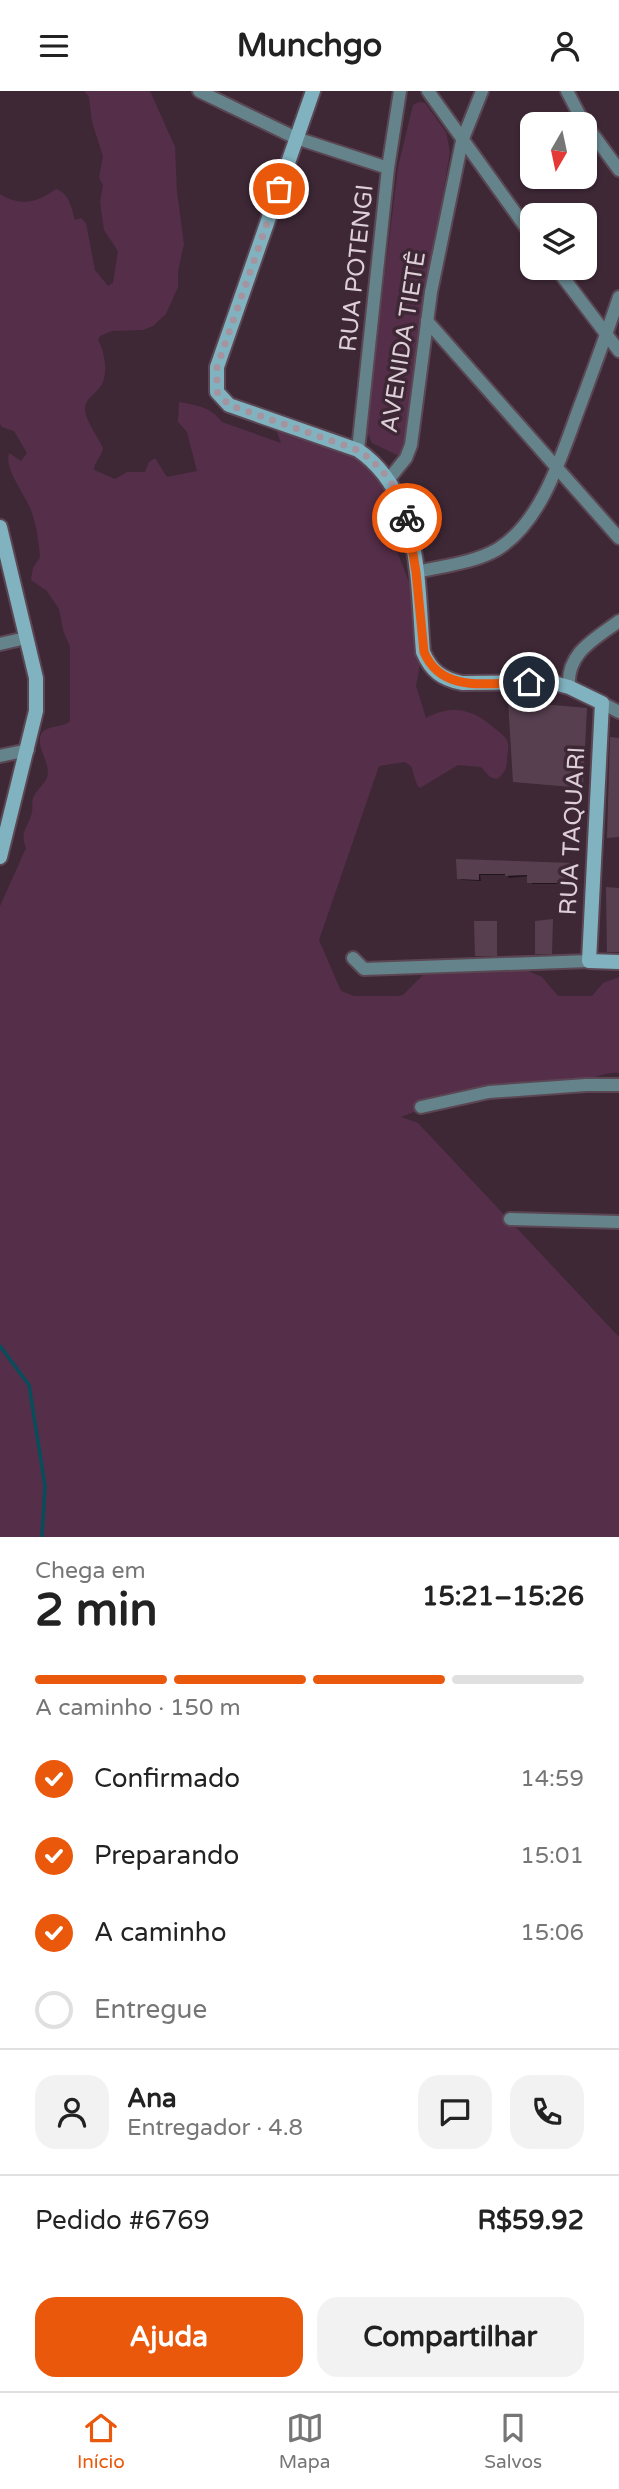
<!DOCTYPE html>
<html lang="pt">
<head>
<meta charset="utf-8">
<style>
	body { margin:0; font-family:"Varela Round",sans-serif; background:#f2f2f2; color:#222; height:100vh; display:flex; flex-direction:column; font-size:26px; white-space:nowrap }
	* { box-sizing:border-box; margin:0 }
	p { font-size:23px; color:#767676 }
	.icon { flex:none; width:38px; height:38px; fill:none; stroke:currentColor; stroke-width:2; stroke-linecap:round; stroke-linejoin:round }
	.map { position:relative; height:1446px; overflow:hidden }
	.details { display:flex; flex-direction:column; background:#fff; flex:1 }
	.details>* { flex:none }
	.needle { width:46px; rotate:189deg }
	.buttons { position:absolute; left:520px; top:21px; display:grid; gap:14px }
	.buttons a { display:grid; place-items:center; width:77px; height:77px; border-radius:14px; background:#fff; box-shadow:0 2px 5px #0004; font-size:35px }
	.pin { position:absolute; display:grid; place-items:center; width:60px; height:60px; color:#fff; margin:-30px; border:4px solid #fff; border-radius:50%; box-shadow:0 2px 7px #0007 }
	.courier { position:absolute; display:grid; place-items:center; width:70px; height:70px; margin:-35px; border:5px solid #ea580c; border-radius:50%; background:#fff; color:#222; box-shadow:0 2px 9px #0007 }
	.head em { font-style:normal; font-weight:700 }
	.head div { display:flex; flex-direction:column-reverse }
	.head { display:flex; align-items:center; justify-content:space-between; height:119px; padding:0 35px }
	h1 { font-size:46px; font-weight:700; line-height:52px }
	.bar { display:grid; grid-template-columns:repeat(4,1fr); gap:10px 7px; align-content:center; height:84px; padding:0 35px }
	.bar i { height:9px; border-radius:5px; background:#e0e0e0 }
	.bar .selected { background:#ea580c }
	.bar p { grid-column:span 4 }
	.line { display:flex; align-items:center; gap:18px; padding:0 35px; border-top:2px solid #e0e0e0 }
	.line div { flex:1 }
	.round { display:grid; place-items:center; flex:none; width:74px; height:74px; border-radius:21px; background:#f2f2f2 }
	ol { padding:0 35px; list-style:none }
	li { display:flex; align-items:center; gap:21px; height:77px }
	li p { margin-inline-start:auto }
	li .icon { padding:7px; border-radius:50%; background:#ea580c; color:#fff; stroke-width:4 }
	li:last-child { color:#767676 }
	li i { width:38px; height:38px; border:4px solid #e0e0e0; border-radius:50% }
	.primary-button { display:flex; gap:14px; margin-top:auto; padding:14px 35px }
	.primary-button a { flex:1; height:80px; border-radius:21px; background:#ea580c; color:#fff; font-size:28px; font-weight:700; line-height:80px; text-align:center }
	.primary-button a+a { background:#f2f2f2; color:#222 }
	header { display:flex; justify-content:space-between; align-items:center; height:91px; padding:0 35px; background:#fff; font-size:32px; font-weight:700 }
	.menu { display:flex; justify-content:space-around; align-items:center; height:98px; border-top:2px solid #e0e0e0; background:#fff; font-size:19px; color:#767676 }
	.menu a { display:grid; justify-items:center; gap:4px }
	.menu .selected { color:#ea580c }
	.map>svg:first-child { display:block }
</style>
</head>
<body>
<header><svg class="icon" aria-label="menu" viewBox="0 0 24 24"><path d="M4 6h16M4 12h16M4 18h16"/></svg>Munchgo<svg class="icon" aria-label="person" viewBox="0 0 24 24"><circle cx="12" cy="8" r="4"/><path d="M4 21q1-7 8-7t8 7"/></svg></header>
<div class="map">
<svg width="619" height="1446" viewBox="0 0 619 1446">
	<rect width="100%" height="100%" fill="#3e2836"/>
	<g fill="#552e49">
		<path d="M84 0H150L175 56 177 101 184 153 178 180V196L166 223 153 235 143 239 112 240 100 245 98 249C105 261 109 285 100 296 95 304 85 307 85 318 85 329 98 346 103 357 102 365 94 371 94 379L115 388 127 381H145L149 371 155 367 167 386 197 380 187 341 178 331 179 311C196 314 211 316 222 331L281 352 276 338 351 358 381 384 403 418 396 457 410 494 421 510 424 551 416 595 426 627C451 614 471 617 493 636 498 640 506 645 508 652 509 657 507 664 507 669 507 677 504 683 497 688L490 686 481 676 458 674 420 697 417 694 411 675 405 671 379 675 319 849 341 900 354 905H398L403 904 427 880 514 874 542 886 558 905H592L603 892 619 886V982C607 980 594 987 582 990 522 1002 458 1002 401 1026L418 1032 619 1246V1446H0V815L26 757C19 739 29 736 32 721 33 715 31 710 34 705 37 699 44 693 47 687 52 672 35 657 41 643 46 634 63 637 70 630V556L63 539 59 518 47 500 31 489 33 477 40 466C39 452 37 437 32 422 26 403 4 380 9 362L21 370 27 362 14 340 2 336 0 333V103C21 116 36 112 56 98 70 103 71 117 75 129L81 127 86 132 95 179 108 195 113 192 118 160 104 139 100 111 103 94 99 87 103 65 92 31 89 6Z"/>
		<path d="M419 11 425 12 446 41 450 61 421 234 404 361 397 364 372 352 366 339 398 76 413 14Z"/>
	</g>
	<path fill="#0007" d="M458 769 572 774 574 776V793H532L529 785 509 787 507 784H480L481 790 462 789 459 787Z"/>
	<g fill="none" stroke-linecap="round" stroke-linejoin="round">
		<path stroke="#084d5b" stroke-width="3.5" d="M0 1255 29 1294 45 1395 42 1446"/>
	</g>
	<g fill="#573f4f">
		<path d="M508 610 587 617 583 697 513 691Z"/>
		<path d="M610 646 619 647V746L607 747Z"/>
		<path d="M456 768 572 772 573 792H527V784L505 785V783H479V789L457 788Z"/>
		<path d="M606 796 619 797V861H607Z"/>
		<path d="M553 828 552 863H535V830Z"/>
		<path d="M474 830H497V865H475Z"/>
	</g>
	<g fill="none" stroke-linecap="round" stroke-linejoin="round">
		<g stroke="#5b4653" stroke-width="16">
			<g id="street">
				<path d="M199 0 296 47 388 77"/>
				<path d="M428 0 532 145"/>
				<path d="M567 0 581 27 619 79"/>
				<path d="M556 177 619 260"/>
				<path d="M427 230 619 447"/>
				<path d="M358 359 388 77 400 0"/>
				<path d="M389 388 406 367 411 354 431 201 462 50 482 0"/>
				<path d="M416 481C443 475 474 472 498 458 544 429 563 359 581 312 594 277 607 242 619 206"/>
				<path d="M0 553 26 547"/>
				<path d="M569 596C566 562 595 548 619 530"/>
				<path d="M602 612 619 621"/>
				<path d="M0 665 28 659"/>
				<path d="M353 867 364 878 589 870"/>
				<path d="M421 1016 489 1001 586 994H619"/>
				<path d="M510 1128 619 1131"/>
			</g>
		</g>
		<g stroke="#5b4653" stroke-width="18">
			<g id="secondary">
				<path d="M313 0 217 276V301L229 314 358 359C422 403 417 491 423 561 431 580 442 588 462 592L550 591 569 596 602 612 589 870 619 871"/>
				<path d="M0 436 36 587V620L0 766"/>
			</g>
		</g>
		<use href="#street" stroke="#64838b" stroke-width="12"/>
		<use href="#secondary" stroke="#80b2bf" stroke-width="14"/>
	</g>
	<g fill="none" stroke-linecap="round" stroke-linejoin="round">
		<path stroke="#a5949f" stroke-width="7" stroke-dasharray="0 12.6" d="M279 98 217 276V301L229 314 358 359C382 375 399 398 407 427"/>
		<path stroke="#ea580c" stroke-width="9" d="M407 427 416 481 424 561C442 604 491 591 529 591"/>
	</g>
	<g text-anchor="middle" stroke-width="7" stroke-linejoin="round" paint-order="stroke">
		<g font-size="24" fill="#ddced7" stroke="#3e2836">
			<text transform="translate(356 177) rotate(-84)" y="8">RUA POTENGI</text>
			<text transform="translate(403 251) rotate(-81)" y="8">AVENIDA TIETÊ</text>
			<text transform="translate(572 740) rotate(-87)" y="8">RUA TAQUARI</text>
		</g>
	</g>
</svg>
<div class="buttons">
<a><svg class="needle" viewBox="-14 -14 28 28"><path d="M0-13l5 13h-10z" fill="#e53935"/><path d="M0 13l5-13h-10z" fill="#767676"/></svg></a>
<a><svg class="icon" aria-label="layers" viewBox="0 0 24 24"><path d="M12 4l9 5-9 5-9-5zM3 14l9 5 9-5"/></svg></a>
</div>
<div class="pin" style="left:279px;top:98px;background:#ea580c"><svg class="icon" aria-label="bag" viewBox="0 0 24 24"><path d="M5 8h14l-1 12H6zM9 8a3 3 0 0 1 6 0"/></svg></div>
<div class="pin" style="left:529px;top:591px;background:#1f2937"><svg class="icon" aria-label="home" viewBox="0 0 24 24"><path d="M3 11l9-7 9 7M6 9v11h12V9"/></svg></div>
<div class="courier" style="left:407px;top:427px"><svg class="icon" aria-label="bike" viewBox="0 0 24 24"><circle cx="6" cy="16" r="4"/><circle cx="18" cy="16" r="4"/><path d="M6 16l4-8h5l3 8M10 8l3 8H6M13 5h3"/></svg></div>
</div>
<section class="details">
<div class="head"><div><h1>2 min</h1><p>Chega em</p></div><em>15:21–15:26</em></div>
<div class="bar"><i class="selected"></i><i class="selected"></i><i class="selected"></i><i></i><p>A caminho · 150 m</p></div>
<ol>
<li><svg class="icon" aria-label="check" viewBox="0 0 24 24"><path d="M5 12l5 5 9-10"/></svg>Confirmado<p>14:59</p></li>
<li><svg class="icon" aria-label="check" viewBox="0 0 24 24"><path d="M5 12l5 5 9-10"/></svg>Preparando<p>15:01</p></li>
<li><svg class="icon" aria-label="check" viewBox="0 0 24 24"><path d="M5 12l5 5 9-10"/></svg>A caminho<p>15:06</p></li>
<li><i></i>Entregue</li>
</ol>
<div class="line" style="height:126px"><a class="round"><svg class="icon" aria-label="person" viewBox="0 0 24 24"><circle cx="12" cy="8" r="4"/><path d="M4 21q1-7 8-7t8 7"/></svg></a><div><b>Ana</b><p>Entregador · 4.8</p></div><a class="round"><svg class="icon" aria-label="chat" viewBox="0 0 24 24"><path d="M4 5h16v11H9l-5 4z"/></svg></a><a class="round"><svg class="icon" aria-label="phone" viewBox="0 0 24 24"><path d="M5 4h4l2 5-3 2q2 4 5 5l2-3 5 2v4C11 20 4 13 5 4z"/></svg></a></div>
<div class="line" style="height:91px"><div>Pedido #6769</div><b>R$59.92</b></div>
<div class="primary-button"><a>Ajuda</a><a>Compartilhar</a></div>
</section>
<nav class="menu">
<a class="selected"><svg class="icon" aria-label="home" viewBox="0 0 24 24"><path d="M3 11l9-7 9 7M6 9v11h12V9"/></svg>Início</a>
<a><svg class="icon" aria-label="map" viewBox="0 0 24 24"><path d="M3 6l6-2 6 2 6-2v14l-6 2-6-2-6 2zM9 4v14M15 6v14"/></svg>Mapa</a>
<a><svg class="icon" aria-label="saved" viewBox="0 0 24 24"><path d="M7 4h10v16l-5-4-5 4z"/></svg>Salvos</a>
</nav>
</body>
</html>
